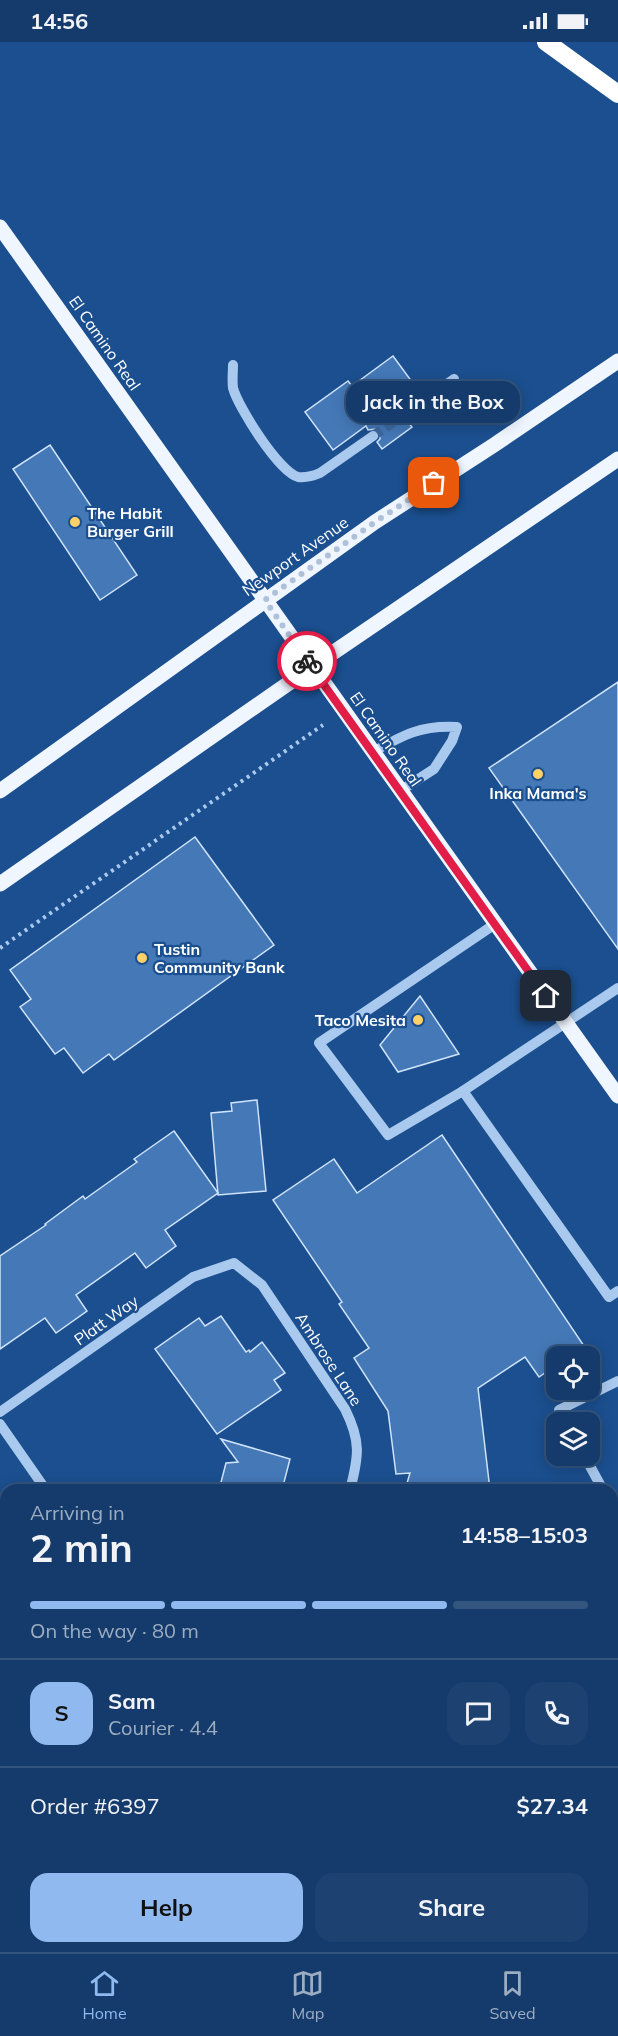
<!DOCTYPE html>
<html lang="en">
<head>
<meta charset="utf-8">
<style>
	body { margin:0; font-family:Mulish,sans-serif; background:#1d4271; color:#f1f3f6; height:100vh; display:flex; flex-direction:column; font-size:22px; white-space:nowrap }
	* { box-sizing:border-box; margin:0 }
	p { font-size:20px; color:#9dadc1 }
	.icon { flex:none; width:33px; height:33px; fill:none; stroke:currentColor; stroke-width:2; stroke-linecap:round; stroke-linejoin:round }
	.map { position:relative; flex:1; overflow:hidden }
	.drawer { position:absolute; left:0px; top:1442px; width:618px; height:470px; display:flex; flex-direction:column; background:#143b6b; border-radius:18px 18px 0 0; box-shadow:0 3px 15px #0003,0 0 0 2px #33557e }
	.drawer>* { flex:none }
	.buttons { position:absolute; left:546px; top:1304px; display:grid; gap:12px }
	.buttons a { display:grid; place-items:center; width:54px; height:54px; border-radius:12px; background:#143b6b; box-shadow:0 3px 15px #0003,0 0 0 2px #33557e; font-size:30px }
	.pin { position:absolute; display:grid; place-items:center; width:51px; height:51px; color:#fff; margin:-26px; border-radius:12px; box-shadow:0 3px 9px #0006 }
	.courier { position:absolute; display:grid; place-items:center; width:60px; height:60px; margin:-30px; border:4px solid #e11d48; border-radius:50%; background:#fff; color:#222; box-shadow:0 2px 8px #0007 }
	.bubble { position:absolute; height:42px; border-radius:18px; background:#143b6b; box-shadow:0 3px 15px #0003,0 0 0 2px #33557e; font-size:20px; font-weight:700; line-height:42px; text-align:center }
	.head em { font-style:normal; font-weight:700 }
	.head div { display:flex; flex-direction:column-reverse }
	.head { display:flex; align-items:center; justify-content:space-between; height:102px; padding:0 30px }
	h1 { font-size:39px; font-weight:700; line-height:45px }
	.bar { display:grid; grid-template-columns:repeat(4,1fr); gap:9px 6px; align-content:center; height:72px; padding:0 30px }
	.bar i { height:8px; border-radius:4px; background:#33557e }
	.bar .current { background:#90b9f0 }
	.bar p { grid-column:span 4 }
	.line { display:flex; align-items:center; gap:15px; padding:0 30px; border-top:2px solid #33557e }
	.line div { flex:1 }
	.round { display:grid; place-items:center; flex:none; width:63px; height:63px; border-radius:18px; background:#1d4271 }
	.button { display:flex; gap:12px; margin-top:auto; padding:12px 30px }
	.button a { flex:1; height:69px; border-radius:18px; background:#90b9f0; color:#111; font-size:24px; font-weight:700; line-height:69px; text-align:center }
	.button a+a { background:#1d4271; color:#f1f3f6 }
	.status { display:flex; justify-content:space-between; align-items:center; height:42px; padding:0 30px; background:#143b6b; direction:ltr }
	.status svg { height:16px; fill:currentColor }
	.tabs { display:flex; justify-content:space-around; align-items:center; height:84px; border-top:2px solid #33557e; background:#143b6b; font-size:16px; color:#9dadc1 }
	.tabs a { display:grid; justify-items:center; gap:3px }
	.tabs .current { color:#90b9f0 }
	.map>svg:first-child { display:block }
</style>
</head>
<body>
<div class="status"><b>14:56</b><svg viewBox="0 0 49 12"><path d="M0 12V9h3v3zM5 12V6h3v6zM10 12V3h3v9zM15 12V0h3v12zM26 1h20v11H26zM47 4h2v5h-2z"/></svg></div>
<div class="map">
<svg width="618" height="1910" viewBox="0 0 618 1910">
	<rect width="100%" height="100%" fill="#1b4f8f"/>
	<path fill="#2e69ad" d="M0 1731 6 1733V1905H605L604 1910H0Z"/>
	<g fill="#4478b7" stroke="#cfe3fa" stroke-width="1.5">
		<path d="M393 314 418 348 396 363 399 367 396 373 397 378 403 380 407 379 412 385 382 407 377 400 380 397 379 390 376 387 368 388 366 384 333 408 305 370 348 339 352 344Z"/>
		<path d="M50 403 137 533 100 558 13 427Z"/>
		<path d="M618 640V907L489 726Z"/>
		<path d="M195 795 274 903 114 1018 109 1012 83 1031 64 1006 55 1012 20 965 31 957 10 928Z"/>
		<path d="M420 954 459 1012 398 1030 380 1003Z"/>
		<path d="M257 1058 266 1149 218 1153 211 1071 232 1069 231 1061Z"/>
		<path d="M174 1089 218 1151 165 1188 176 1204 146 1226 135 1211 76 1253 87 1269 56 1291 45 1276 0 1307V1214L46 1183 45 1182 83 1154 85 1157 137 1120 134 1117Z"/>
		<path d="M442 1093 584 1304 569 1314H556V1323L539 1335 525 1315 478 1346 490 1448H405L410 1431 396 1432 388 1369 354 1316 369 1306 339 1262 342 1260 273 1158 334 1117 357 1151Z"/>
		<path d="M221 1274 246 1310 249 1308 250 1310 262 1300 285 1331 274 1338 281 1348 217 1392 155 1307 199 1276 205 1284Z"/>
		<path d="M221 1397 290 1417 282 1448H219L226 1421 238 1420Z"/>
	</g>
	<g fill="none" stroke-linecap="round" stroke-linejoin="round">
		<path stroke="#3d69a0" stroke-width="10" stroke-dasharray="10 5" stroke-linecap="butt" d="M373 394 403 373"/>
		<path stroke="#a9c9ee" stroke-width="4" stroke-dasharray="3 4.5" stroke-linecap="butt" d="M0 906 323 683"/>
		<g stroke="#a9c9ee" stroke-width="10">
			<path d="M233 323C233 330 232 338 233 346 238 365 279 430 298 435 306 436 313 434 320 431L373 394"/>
			<path d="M403 373 454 337"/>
			<path d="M373 710C403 693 421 683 457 685L452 699 434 727 400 749"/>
			<path d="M618 946 463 1049 609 1255 618 1249"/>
			<path d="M463 1049 388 1093 319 1001 495 882"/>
			<path d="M0 1370 193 1235 234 1221 262 1243 345 1367C361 1399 359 1414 350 1448"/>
			<path d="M566 1380 559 1368 618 1339"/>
			<path d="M0 1382 46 1448"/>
			<path d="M584 1413 603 1448"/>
			<path d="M612 1464 618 1466"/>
			<path d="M612 1562 618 1564"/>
			<path d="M0 1678 6 1680"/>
			<path d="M612 1838 618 1839"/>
		</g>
		<g stroke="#f0f6ff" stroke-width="15">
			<path d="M0 185 618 1054"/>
			<path d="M0 749 375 480 494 403 618 319"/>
			<path d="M0 842 312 625 618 417"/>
		</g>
		<path stroke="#fff" stroke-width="18" d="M546 0 618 52"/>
	</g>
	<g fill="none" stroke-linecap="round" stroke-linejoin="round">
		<path stroke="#afc1d8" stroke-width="6" stroke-dasharray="0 10.8" d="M307 619 265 558 375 480 434 441"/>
		<path stroke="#e11d48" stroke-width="8" d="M307 619 546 954"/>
	</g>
	<g fill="#ffd166" stroke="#1b4f8f" stroke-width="2">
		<circle cx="75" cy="480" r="6"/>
		<circle cx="538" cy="732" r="6"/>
		<circle cx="142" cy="916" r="6"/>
		<circle cx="418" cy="978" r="6"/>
	</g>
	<g text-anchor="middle" stroke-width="4.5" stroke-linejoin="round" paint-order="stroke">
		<g font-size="16" fill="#fff" stroke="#1b4f8f">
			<text transform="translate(105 301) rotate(55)" y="6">El Camino Real</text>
			<text transform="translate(295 514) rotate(-35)" y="6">Newport Avenue</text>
			<text transform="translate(386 697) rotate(55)" y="6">El Camino Real</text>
			<text transform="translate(106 1278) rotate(-35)" y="6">Platt Way</text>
			<text transform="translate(329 1317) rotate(57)" y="6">Ambrose Lane</text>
		</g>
		<g font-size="16" font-weight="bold" fill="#fff" stroke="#1b4f8f" text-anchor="start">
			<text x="87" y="477">The Habit<tspan x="87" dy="18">Burger Grill</tspan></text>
			<text x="538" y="757" text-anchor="middle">Inka Mama's</text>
			<text x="154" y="913">Tustin<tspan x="154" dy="18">Community Bank</tspan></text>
			<text x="406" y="984" text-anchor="end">Taco Mesita</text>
		</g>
	</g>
</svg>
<div class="buttons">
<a><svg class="icon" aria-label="locate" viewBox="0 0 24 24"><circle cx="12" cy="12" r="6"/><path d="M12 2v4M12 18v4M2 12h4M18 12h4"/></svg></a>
<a><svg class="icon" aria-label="layers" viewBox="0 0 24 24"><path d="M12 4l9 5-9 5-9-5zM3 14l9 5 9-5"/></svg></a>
</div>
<div class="pin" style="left:434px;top:441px;background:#ea580c"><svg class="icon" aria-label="bag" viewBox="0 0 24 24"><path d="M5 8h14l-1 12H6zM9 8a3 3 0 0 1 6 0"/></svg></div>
<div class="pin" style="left:546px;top:954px;background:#1f2937"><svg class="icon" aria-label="home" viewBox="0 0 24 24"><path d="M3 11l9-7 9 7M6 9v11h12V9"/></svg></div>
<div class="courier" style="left:307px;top:619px"><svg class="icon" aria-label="bike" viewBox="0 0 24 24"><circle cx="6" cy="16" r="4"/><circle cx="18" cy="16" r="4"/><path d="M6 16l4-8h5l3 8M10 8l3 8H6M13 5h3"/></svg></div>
<div class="bubble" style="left:346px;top:339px;width:174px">Jack in the Box</div>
<section class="drawer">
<div class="head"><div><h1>2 min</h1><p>Arriving in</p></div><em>14:58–15:03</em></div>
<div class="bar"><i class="current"></i><i class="current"></i><i class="current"></i><i></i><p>On the way · 80 m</p></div>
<div class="line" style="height:108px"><b class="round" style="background:#90b9f0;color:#111">S</b><div><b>Sam</b><p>Courier · 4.4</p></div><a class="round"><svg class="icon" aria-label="chat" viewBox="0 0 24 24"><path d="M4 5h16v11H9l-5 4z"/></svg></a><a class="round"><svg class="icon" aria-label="phone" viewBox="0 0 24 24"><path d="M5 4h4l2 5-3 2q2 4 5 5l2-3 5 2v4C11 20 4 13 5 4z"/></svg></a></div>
<div class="line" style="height:78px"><div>Order #6397</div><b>$27.34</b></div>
<div class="button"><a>Help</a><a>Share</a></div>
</section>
</div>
<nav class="tabs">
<a class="current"><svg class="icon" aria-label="home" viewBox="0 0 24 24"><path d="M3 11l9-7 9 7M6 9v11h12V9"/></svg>Home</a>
<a><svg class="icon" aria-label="map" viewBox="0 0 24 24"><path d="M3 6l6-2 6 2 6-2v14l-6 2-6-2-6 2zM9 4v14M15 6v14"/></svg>Map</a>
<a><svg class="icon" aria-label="saved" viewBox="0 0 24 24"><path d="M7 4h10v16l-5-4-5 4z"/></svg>Saved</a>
</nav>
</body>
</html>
